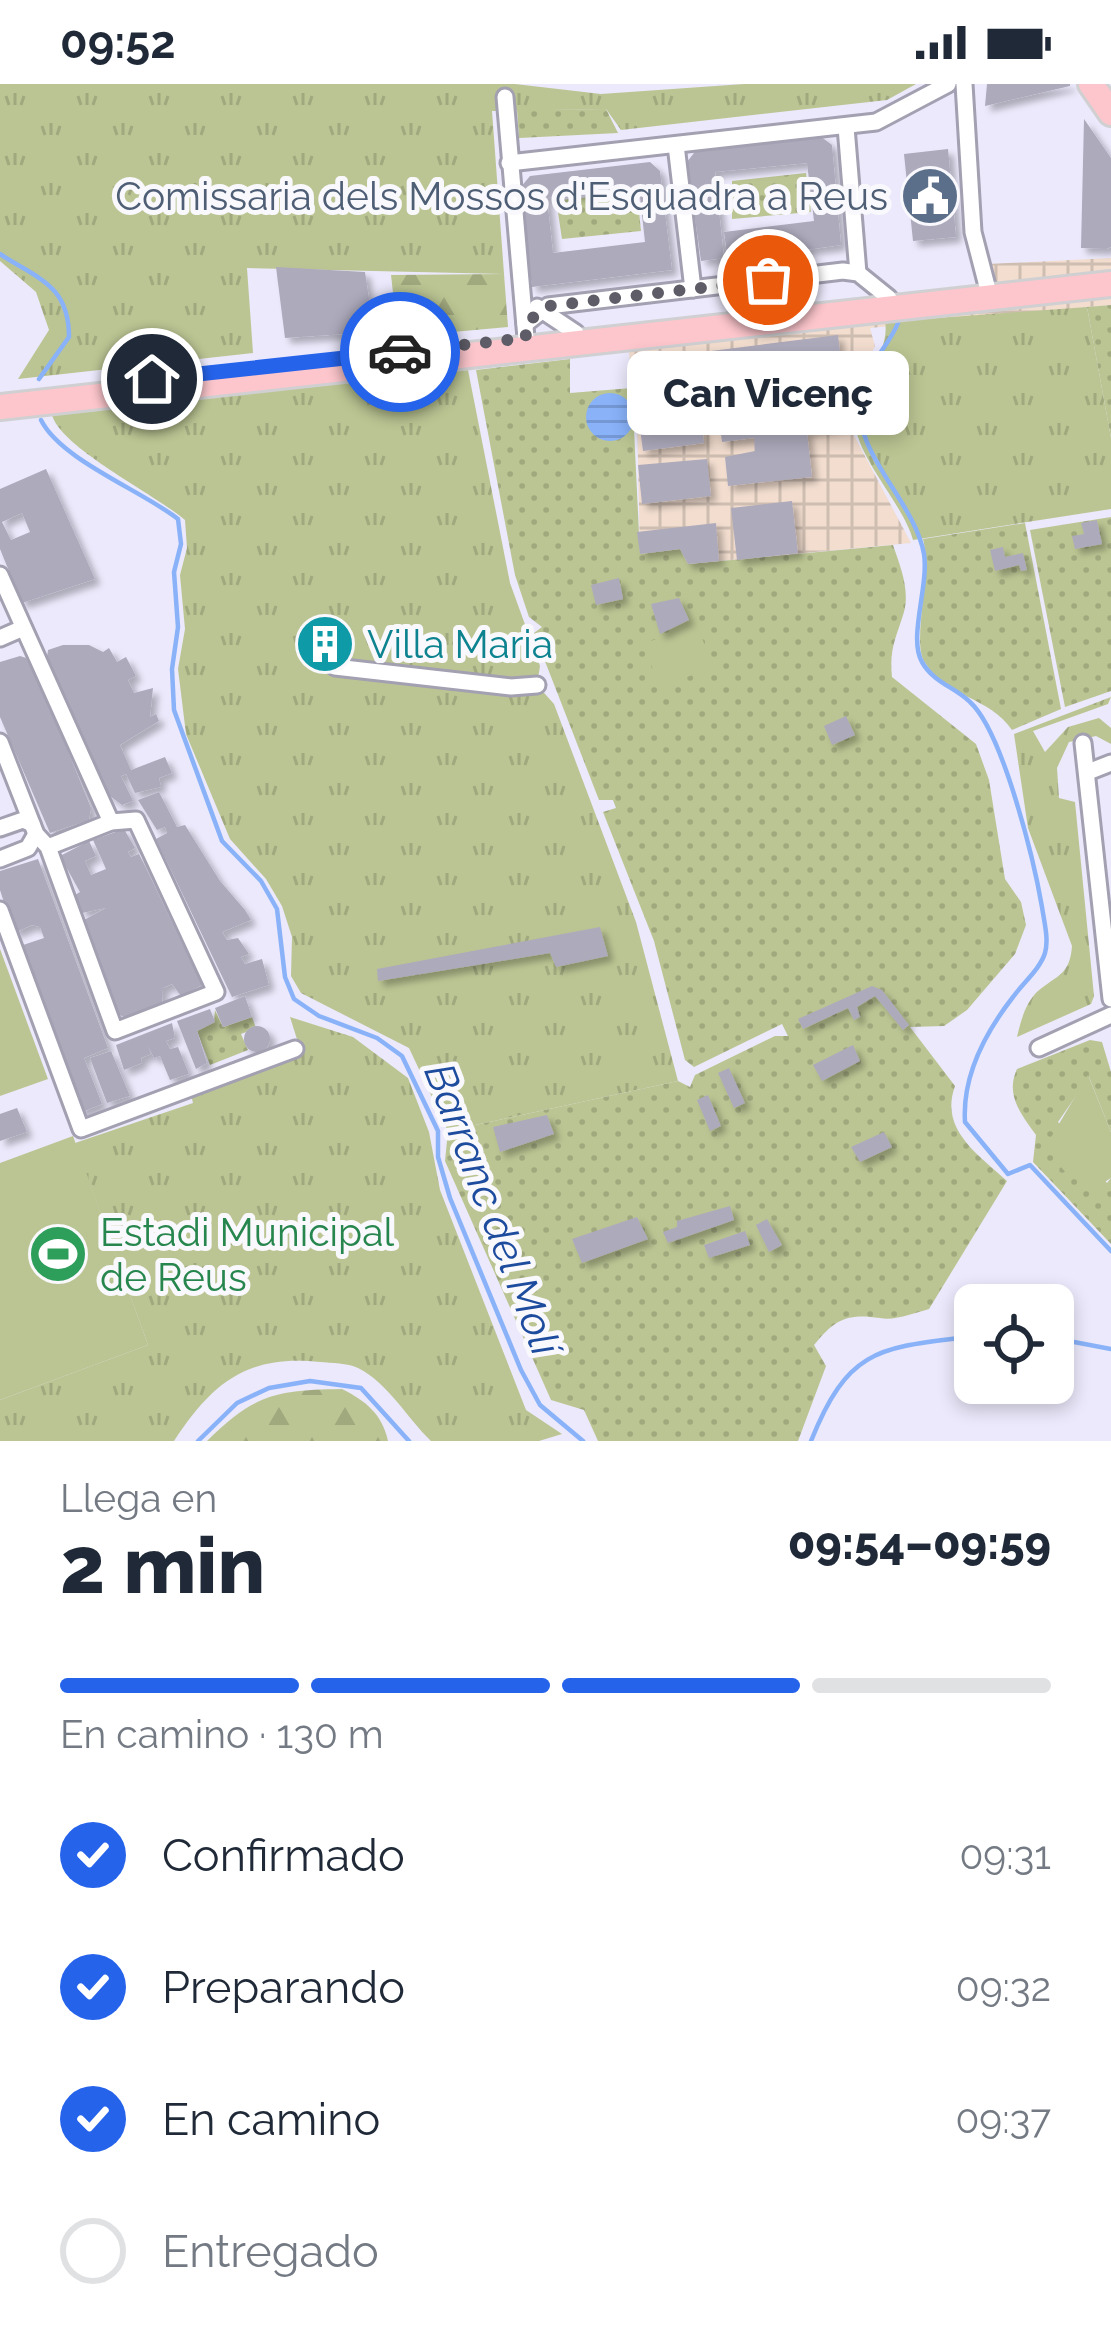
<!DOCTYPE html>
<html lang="es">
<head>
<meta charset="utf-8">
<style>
	body { margin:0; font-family:Raleway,sans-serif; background:#f6f6f7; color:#1f2937; height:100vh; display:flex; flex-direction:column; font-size:45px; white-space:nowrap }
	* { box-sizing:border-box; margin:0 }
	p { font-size:39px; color:#747a83 }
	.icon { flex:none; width:66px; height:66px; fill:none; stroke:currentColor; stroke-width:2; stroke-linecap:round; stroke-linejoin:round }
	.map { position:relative; height:1357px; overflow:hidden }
	.panel { display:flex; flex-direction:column; background:#fff; flex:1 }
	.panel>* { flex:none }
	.buttons { position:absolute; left:954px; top:1200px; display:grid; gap:24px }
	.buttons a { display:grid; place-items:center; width:120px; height:120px; border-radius:18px; background:#fff; box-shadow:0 6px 18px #0003; font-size:60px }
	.pin { position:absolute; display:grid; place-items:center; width:102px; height:102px; color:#fff; margin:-51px; border:6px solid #fff; border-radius:50%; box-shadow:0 3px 12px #0007 }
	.courier { position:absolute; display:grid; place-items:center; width:120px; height:120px; margin:-60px; border:9px solid #2563eb; border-radius:50%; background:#fff; color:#222; box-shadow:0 3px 15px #0007 }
	.bubble { position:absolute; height:84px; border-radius:18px; background:#fff; box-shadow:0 6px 18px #0003; font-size:39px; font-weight:800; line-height:84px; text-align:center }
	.summary em { font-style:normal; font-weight:800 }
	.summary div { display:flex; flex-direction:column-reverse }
	.summary { display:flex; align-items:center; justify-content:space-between; height:204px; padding:0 60px }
	h1 { font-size:78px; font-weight:800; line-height:90px }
	.bar { display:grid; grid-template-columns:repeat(4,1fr); gap:18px 12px; align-content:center; height:144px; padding:0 60px }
	.bar i { height:15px; border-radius:9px; background:#e0e1e3 }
	.bar .active { background:#2563eb }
	.bar p { grid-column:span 4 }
	ol { padding:0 60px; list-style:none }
	li { display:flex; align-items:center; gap:36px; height:132px }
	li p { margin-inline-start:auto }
	li .icon { padding:12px; border-radius:50%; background:#2563eb; color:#fff; stroke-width:4 }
	li:last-child { color:#747a83 }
	li i { width:66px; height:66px; border:6px solid #e0e1e3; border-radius:50% }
	.status { display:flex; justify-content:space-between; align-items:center; height:84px; padding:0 60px; background:#fff; direction:ltr }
	.status svg { height:33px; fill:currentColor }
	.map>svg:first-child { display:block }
</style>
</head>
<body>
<div class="status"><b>09:52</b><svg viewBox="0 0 49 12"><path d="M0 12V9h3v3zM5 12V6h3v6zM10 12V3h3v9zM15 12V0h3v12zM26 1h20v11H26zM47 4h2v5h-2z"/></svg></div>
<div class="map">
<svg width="1111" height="1357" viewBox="0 0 1111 1357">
	<defs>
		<pattern id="industrial-grid" width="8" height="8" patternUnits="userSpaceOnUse" patternTransform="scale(3)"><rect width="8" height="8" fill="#f2ddcf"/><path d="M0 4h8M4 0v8" fill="none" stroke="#cebdb1"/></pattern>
		<pattern id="grass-tufts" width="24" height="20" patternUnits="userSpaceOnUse" patternTransform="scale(3)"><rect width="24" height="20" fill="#bbc593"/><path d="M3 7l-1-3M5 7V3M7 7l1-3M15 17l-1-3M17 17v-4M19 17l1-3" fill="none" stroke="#a0a87e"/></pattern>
		<pattern id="forest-firs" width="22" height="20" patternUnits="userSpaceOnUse" patternTransform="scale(3)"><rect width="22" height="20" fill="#bbc593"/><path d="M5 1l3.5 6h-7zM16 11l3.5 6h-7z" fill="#a0a87e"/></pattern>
		<pattern id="park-dots" width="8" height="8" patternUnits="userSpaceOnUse" patternTransform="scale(3)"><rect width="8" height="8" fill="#bbc593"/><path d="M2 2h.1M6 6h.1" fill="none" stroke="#a0a87e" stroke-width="1.8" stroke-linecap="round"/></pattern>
		<pattern id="water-rules" width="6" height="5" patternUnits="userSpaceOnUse" patternTransform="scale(3)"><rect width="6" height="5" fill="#89b2f9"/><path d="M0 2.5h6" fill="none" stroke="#7598d5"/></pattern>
		<filter id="shadow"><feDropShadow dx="5.5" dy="5.5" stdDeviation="3" flood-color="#0004"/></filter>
	</defs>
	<rect width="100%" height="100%" fill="#ebe9fb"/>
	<path fill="url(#industrial-grid)" d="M1111 174V221L870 244 875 262 851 311 849 342 911 459 688 480 680 465 640 470 637 329 627 254 991 207 988 180Z"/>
	<g fill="url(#grass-tufts)">
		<path d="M0 0H515L601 10 744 0H916L887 16 621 46 606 25 492 27 504 190 247 184 253 269 18 295 49 246 36 208 0 177Z"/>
		<path d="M1087 223 1111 354V425L913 456C903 419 855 372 855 336 854 300 891 270 885 238Z"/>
		<path d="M468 286 510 499 540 582 537 601 554 620 636 838 678 997 448 1047 409 964 301 909 291 892 292 853 282 822 266 795 230 755 186 650 178 585 185 545 180 491 187 464 185 436C155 410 61 364 52 331Z"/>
		<path d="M1111 613 1108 620 1033 647 1045 668 1068 643 1099 634 1111 644V660L1096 652 1069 658 1057 684 1059 714 1075 718 1094 912 1091 920 1017 953C1021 937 1025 919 1038 907 1057 891 1070 891 1072 862L1028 744 1014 650Z"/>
		<path d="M290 933 353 953 408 994 429 1048 440 1106 526 1326 562 1350 539 1357H431C407 1334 388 1299 358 1284 347 1279 332 1279 320 1278 247 1270 212 1299 174 1357H0V1316L148 1261 75 1059 193 1019 191 1011 301 968Z"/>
	</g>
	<g fill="url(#forest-firs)">
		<path d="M504 190 508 243 398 253 391 191Z"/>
		<path d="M342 1305C366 1317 382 1330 388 1357H207C254 1310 277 1306 342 1305Z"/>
	</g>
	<g fill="url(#park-dots)">
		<path d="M606 25 618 49 519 54 517 26Z"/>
		<path d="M806 89 811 128 732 135V97Z"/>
		<path d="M637 108 641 147 562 155 557 122 561 116Z"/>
		<path d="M1111 221V354L1087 223Z"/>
		<path d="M570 275V309L632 304 640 470 680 465 688 480 893 461C900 482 910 505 904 528 896 554 889 565 892 593L976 660 989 696 1005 795 1021 818 1026 841 1015 870 967 926 944 942 910 943 955 1002C939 1046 979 1071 1007 1097L929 1225C914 1229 895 1237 880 1234 847 1229 835 1235 814 1261L826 1282 798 1357H598L584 1326 551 1316 445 1077 448 1047 678 997 690 1003 695 991 775 952H788L782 940 694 983 685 976 654 857 603 728 616 724 613 716H599L534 549 542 543 529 533 515 491 476 286Z"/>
		<path d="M1111 433V607L1065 623 1030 446Z"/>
		<path d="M1025 439 1061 625 1012 646C990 613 945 613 924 577 912 556 932 490 923 455Z"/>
		<path d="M215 926 223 943 252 933 256 944 241 950 248 966 210 981 197 947 214 938Z"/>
		<path d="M1090 956 1102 958 1111 988V1048L1089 993 1058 1038 1107 1099 1111 1094V1160L1033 1078 1036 1051C1021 1030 1005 1011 1017 985Z"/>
	</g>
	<g fill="#bbc593">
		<path d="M696 540 714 583 660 603 643 560Z"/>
		<path d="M0 865 48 995 0 1012Z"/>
		<path d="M1088 991 1111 1048V1094L1098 1102C1069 1098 1055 1083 1050 1055Z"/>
		<path d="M73 1052 148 1261 0 1316V1079Z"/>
	</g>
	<circle fill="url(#water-rules)" cx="610" cy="333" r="24"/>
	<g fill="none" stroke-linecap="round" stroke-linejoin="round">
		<g stroke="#89b2f9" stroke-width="4.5">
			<path d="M0 170C38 195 69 201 69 253L39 295"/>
			<path d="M898 239C888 264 864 283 860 311 851 369 914 415 924 470 929 502 908 554 922 578 934 599 955 603 970 618 1003 648 1034 777 1042 823 1044 837 1049 855 1045 869 1040 885 1023 899 1013 913 985 949 962 991 965 1038L1008 1090 1030 1081 1111 1167"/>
			<path d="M41 336C61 376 141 406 178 435L181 460 174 488 178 543 172 585 174 626 222 757 261 797 277 825 285 893 294 915 319 932 377 954 402 972 438 1047V1073L450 1114 521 1286 540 1321 583 1357"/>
			<path d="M1053 1254 1111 1265"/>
			<path d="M198 1357 237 1319 269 1304 310 1297 361 1304 409 1357"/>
			<path d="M811 1357C849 1262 880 1264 975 1252"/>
		</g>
	</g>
	<g fill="#adaabc" fill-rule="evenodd" filter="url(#shadow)">
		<path d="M987 0H1070V2L985 22Z"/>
		<path d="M1084 35 1111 74V163L1106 165 1081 164Z"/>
		<path d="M820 52 832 61 841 161 728 177 724 148 814 137 807 79 715 88 724 174 701 177 687 78 697 65Z"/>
		<path d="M948 65 956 153 913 157 904 70Z"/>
		<path d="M650 78 660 87 672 186 532 203 520 104 530 92ZM639 104 645 158 553 169 547 114Z"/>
		<path d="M276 183 365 188 374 248 285 254Z"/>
		<path d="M838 251 849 342 807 348 812 393 728 402 725 373 755 367 754 354 722 358 714 295 697 300 704 359 643 367 631 277Z"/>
		<path d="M707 375 711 412 642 420 638 381Z"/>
		<path d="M46 385 95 495 22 519 0 465V405ZM22 429 30 448 11 456 2 438Z"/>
		<path d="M792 417 798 469 737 476 731 424Z"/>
		<path d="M1097 436 1102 460 1075 465 1072 452 1084 450 1081 439Z"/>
		<path d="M716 439 719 477 688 480 680 465 640 470 637 448Z"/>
		<path d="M1003 463 1005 473 1023 469 1027 486 1021 487 1019 481 995 487 990 466Z"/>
		<path d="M619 494 623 515 596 521 591 501Z"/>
		<path d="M679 514 689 536 660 550 651 520Z"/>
		<path d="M321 537H331L332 548H343L340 572 308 569 310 550 320 551Z"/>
		<path d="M63 561H89L103 568 109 564 117 578 126 573 136 592 128 596 134 609 153 604 150 633 156 630 159 637 120 661 131 686 165 673 172 689 159 694 161 703 135 709 126 690 121 692 133 717 122 721 106 709 47 573 48 566Z"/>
		<path d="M20 572 26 574 52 628 91 724 89 736 50 749 0 633V578Z"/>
		<path d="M846 632 855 651 832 661 824 642Z"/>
		<path d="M159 708 177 743 185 741 220 797 245 826 251 836 222 848 227 856 238 854 249 870 241 873 245 880 262 875 269 901 232 913 156 755 167 749 165 743 157 746 138 716Z"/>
		<path d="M124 745 135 764 128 768 131 773 139 770 146 784 202 901 181 912 172 900 163 904 162 919 124 933 116 929 84 836 106 824 82 829 75 811 80 808 60 772 89 757 96 772 85 777 91 791 106 785 93 756Z"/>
		<path d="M38 775 108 964 84 974 102 1020 80 1029 20 862 44 854 40 843 32 841 14 849 0 806V787Z"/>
		<path d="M600 843 608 872 556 883 550 869 378 897 377 885Z"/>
		<path d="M872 902 882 906 909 941 903 946 875 912 857 923 860 933 854 936 848 924 803 945 798 935Z"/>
		<path d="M245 912 252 933 223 943 215 924Z"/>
		<path d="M210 925 215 938 197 947 207 979 196 985 177 937Z"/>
		<path d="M172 939 175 954 166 957 170 965 178 963 189 990 170 996 160 972 154 974 148 962 151 970 141 974 142 979 124 986 116 961Z"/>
		<circle cx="257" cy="955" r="13"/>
		<path d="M853 961 860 977 822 997 813 981Z"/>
		<path d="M111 967 130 1012 107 1019 90 974Z"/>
		<path d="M729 984 745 1019 734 1024 718 989Z"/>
		<path d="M708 1011 721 1042 710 1047 697 1016Z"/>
		<path d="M17 1024 27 1048 0 1057V1030Z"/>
		<path d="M547 1031 554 1050 500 1068 493 1043Z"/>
		<path d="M884 1048 892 1063 860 1078 851 1063Z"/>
		<path d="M730 1122 734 1136 668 1159 663 1148 677 1143V1137Z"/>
		<path d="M637 1133 648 1155 582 1179 572 1155Z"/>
		<path d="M767 1135 782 1161 769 1168 756 1141Z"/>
		<path d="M745 1147 750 1161 709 1174 704 1161Z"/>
	</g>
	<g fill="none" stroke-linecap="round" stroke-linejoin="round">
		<g stroke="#a2a0b1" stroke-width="21">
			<g id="minor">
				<path d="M964 0 973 148 987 202"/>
				<path d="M505 13 526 254"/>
				<path d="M846 43 858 189"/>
				<path d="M676 61 693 205"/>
				<path d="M509 79 876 38 948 0"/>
				<path d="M537 223 576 249"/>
				<path d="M525 240 548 222 843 187 858 189 889 214"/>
				<path d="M0 491 111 738"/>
				<path d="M0 554 23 544"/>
				<path d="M335 583 511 603 537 601"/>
				<path d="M0 658 36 750 48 763 115 947 216 908 136 736 111 738 48 763"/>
				<path d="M1083 659 1111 915"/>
				<path d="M1088 688 1111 679"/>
				<path d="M0 744 23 736 32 740"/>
				<path d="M0 775 28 764 36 750"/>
				<path d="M0 826 81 1045 295 965"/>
				<path d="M1039 964 1111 931"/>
			</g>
		</g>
		<g stroke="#d0cfd1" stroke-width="30">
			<g id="primary">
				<path d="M1091 0 1111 29"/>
				<path d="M0 323 1111 200"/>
			</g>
		</g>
		<use href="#minor" stroke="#fff" stroke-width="15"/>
		<use href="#primary" stroke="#fcc6cc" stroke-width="24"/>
	</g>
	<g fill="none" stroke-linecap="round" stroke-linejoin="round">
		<path stroke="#5e5d67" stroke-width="12" stroke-dasharray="0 21.6" d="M400 268 526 254 525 240 548 222 768 196"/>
		<path stroke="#2563eb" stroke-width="15" d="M152 295 400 268"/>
	</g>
	<defs>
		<g id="civic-disc" transform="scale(3)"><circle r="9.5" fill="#5c6f8a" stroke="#f9f8fc"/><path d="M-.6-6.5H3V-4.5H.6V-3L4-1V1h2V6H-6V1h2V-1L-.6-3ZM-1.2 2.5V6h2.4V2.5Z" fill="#fff"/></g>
		<g id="building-disc" transform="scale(3)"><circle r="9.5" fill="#0f9aa8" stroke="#f9f8fc"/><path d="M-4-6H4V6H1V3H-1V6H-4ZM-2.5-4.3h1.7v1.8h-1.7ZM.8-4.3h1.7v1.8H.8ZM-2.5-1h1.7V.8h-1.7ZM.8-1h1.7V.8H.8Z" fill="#fff"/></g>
		<g id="stadium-disc" transform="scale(3)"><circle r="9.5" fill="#2e9e5b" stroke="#f9f8fc"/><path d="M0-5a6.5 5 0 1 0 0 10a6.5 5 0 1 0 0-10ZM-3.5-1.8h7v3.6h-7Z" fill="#fff"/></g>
	</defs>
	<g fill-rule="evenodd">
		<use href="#civic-disc" x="930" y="112"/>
		<use href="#building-disc" x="325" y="560"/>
		<use href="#stadium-disc" x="58" y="1170"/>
	</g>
	<g text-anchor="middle" stroke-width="10" stroke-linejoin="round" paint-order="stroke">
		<g font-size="39" fill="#4e5e75" stroke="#f9f8fc" text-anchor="end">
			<text x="888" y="126">Comissaria dels Mossos d'Esquadra a Reus</text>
		</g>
		<g font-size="39" fill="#0d838f" stroke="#f9f8fc" text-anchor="start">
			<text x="367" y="574">Villa Maria</text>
		</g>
		<g font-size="39" fill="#27864d" stroke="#f9f8fc" text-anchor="start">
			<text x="100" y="1162">Estadi Municipal<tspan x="100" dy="45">de Reus</tspan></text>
		</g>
		<g font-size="42" font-style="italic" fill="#1d4b9d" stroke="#f9f8fc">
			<text transform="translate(493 1125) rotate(69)" y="15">Barranc del Molí</text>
		</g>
	</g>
</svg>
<div class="buttons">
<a><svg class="icon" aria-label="locate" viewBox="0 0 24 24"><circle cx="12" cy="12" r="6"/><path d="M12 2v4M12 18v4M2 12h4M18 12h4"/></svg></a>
</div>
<div class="pin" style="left:768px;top:196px;background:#ea580c"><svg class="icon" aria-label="bag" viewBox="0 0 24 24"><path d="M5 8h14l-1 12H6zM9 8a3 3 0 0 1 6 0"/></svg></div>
<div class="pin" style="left:152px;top:295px;background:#1f2937"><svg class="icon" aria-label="home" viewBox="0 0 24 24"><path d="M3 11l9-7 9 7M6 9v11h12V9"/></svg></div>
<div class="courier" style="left:400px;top:268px"><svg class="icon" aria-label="car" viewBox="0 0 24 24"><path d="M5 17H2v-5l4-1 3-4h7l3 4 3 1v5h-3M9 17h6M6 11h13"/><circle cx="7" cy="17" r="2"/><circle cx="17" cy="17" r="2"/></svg></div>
<div class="bubble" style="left:627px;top:267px;width:282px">Can Vicenç</div>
</div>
<section class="panel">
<div class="summary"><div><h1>2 min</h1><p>Llega en</p></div><em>09:54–09:59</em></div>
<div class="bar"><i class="active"></i><i class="active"></i><i class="active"></i><i></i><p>En camino · 130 m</p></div>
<ol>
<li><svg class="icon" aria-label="check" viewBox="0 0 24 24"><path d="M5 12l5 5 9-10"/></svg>Confirmado<p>09:31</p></li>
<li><svg class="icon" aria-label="check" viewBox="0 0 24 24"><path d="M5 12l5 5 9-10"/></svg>Preparando<p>09:32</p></li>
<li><svg class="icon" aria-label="check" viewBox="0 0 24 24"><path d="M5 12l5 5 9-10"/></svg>En camino<p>09:37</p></li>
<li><i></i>Entregado</li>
</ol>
</section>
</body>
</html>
